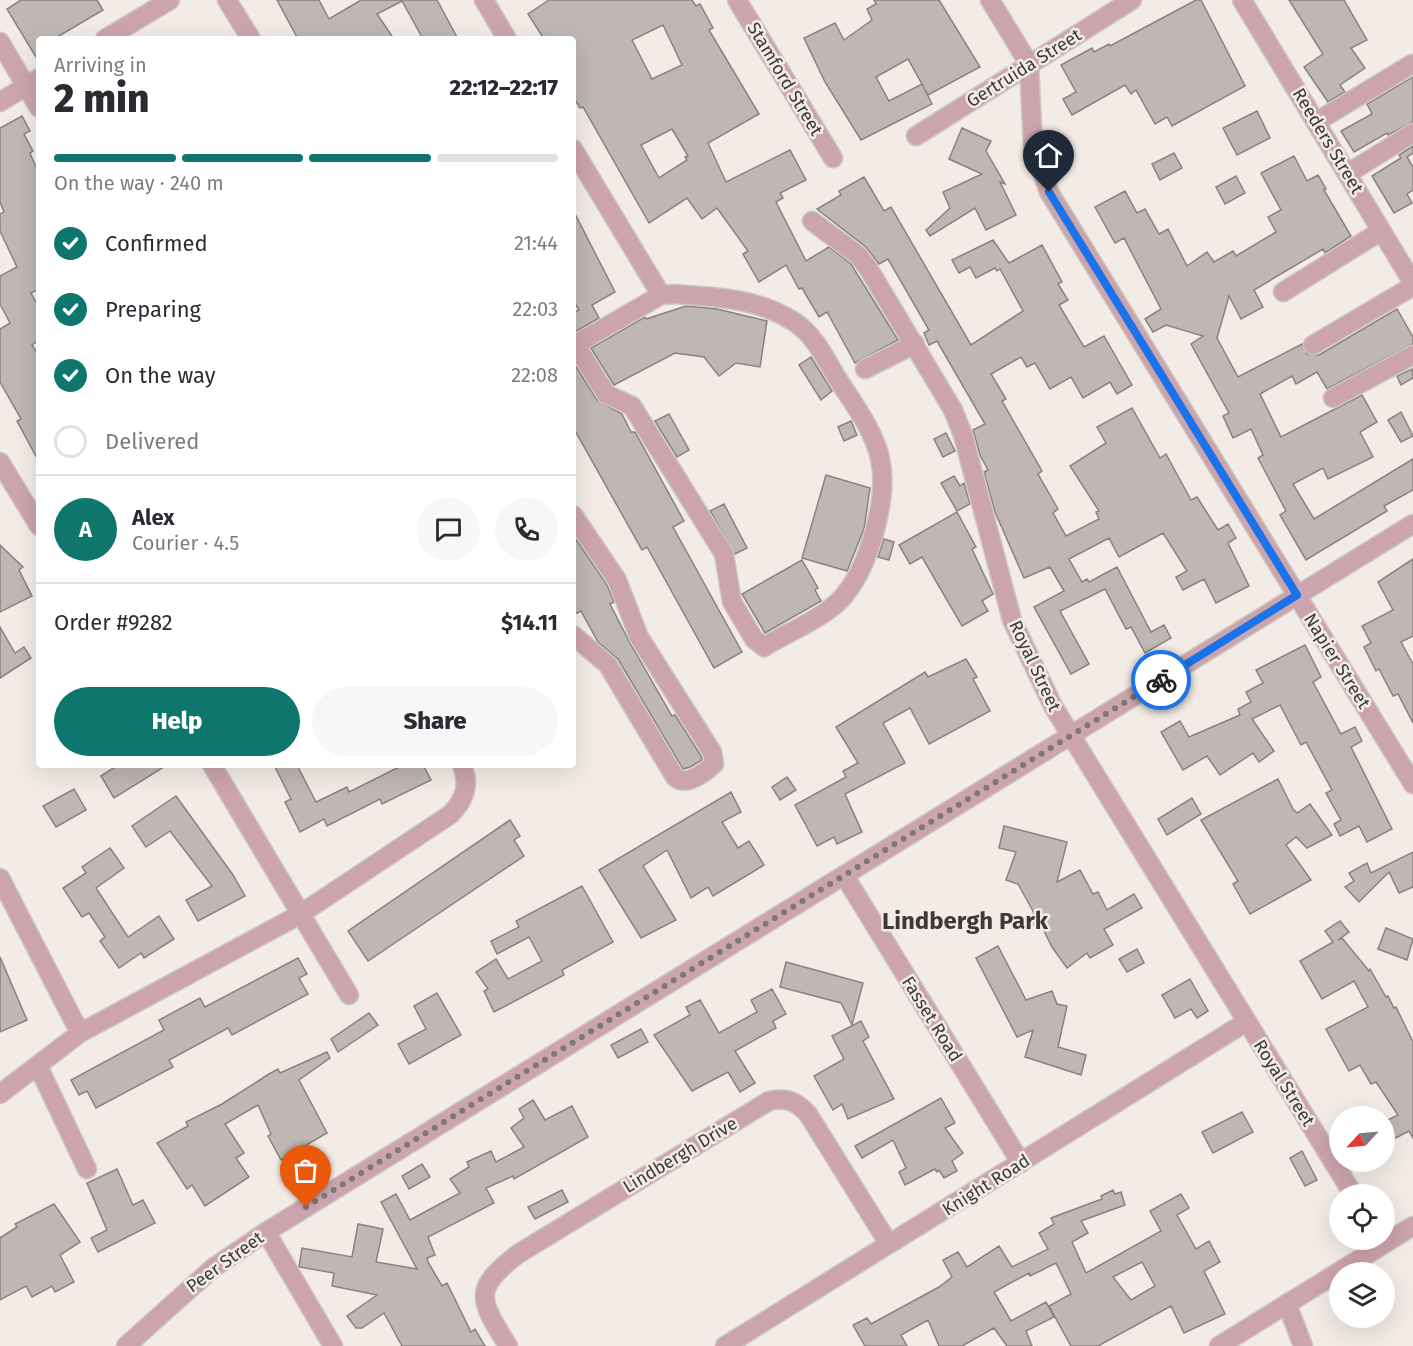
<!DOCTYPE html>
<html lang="en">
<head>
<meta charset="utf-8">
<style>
	body { margin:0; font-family:"Fira Sans",sans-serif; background:#f7f7f7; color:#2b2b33; height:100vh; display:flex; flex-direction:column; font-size:22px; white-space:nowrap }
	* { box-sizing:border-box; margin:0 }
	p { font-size:20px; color:#7c7c81 }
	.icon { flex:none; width:33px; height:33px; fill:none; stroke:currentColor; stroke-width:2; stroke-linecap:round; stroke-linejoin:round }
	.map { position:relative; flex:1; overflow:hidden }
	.side { position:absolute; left:36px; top:36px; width:540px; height:732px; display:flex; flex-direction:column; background:#fff; border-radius:6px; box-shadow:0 6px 24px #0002 }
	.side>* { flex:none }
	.needle { width:39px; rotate:244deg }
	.tools { position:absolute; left:1329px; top:1106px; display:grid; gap:12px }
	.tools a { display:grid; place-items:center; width:66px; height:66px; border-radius:50%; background:#fff; box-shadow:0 6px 24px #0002; font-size:30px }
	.pin { position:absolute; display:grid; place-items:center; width:51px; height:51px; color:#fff; margin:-62px -26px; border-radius:50% 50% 50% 0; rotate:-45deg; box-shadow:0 0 6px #0007 }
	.pin .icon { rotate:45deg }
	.courier { position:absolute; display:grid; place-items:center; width:60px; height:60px; margin:-30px; border:4px solid #1a73e8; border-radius:50%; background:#fff; color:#222; box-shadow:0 2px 8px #0007 }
	.summary em { font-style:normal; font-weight:800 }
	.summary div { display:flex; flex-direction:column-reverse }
	.summary { display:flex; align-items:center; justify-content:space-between; height:102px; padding:0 18px }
	h1 { font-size:39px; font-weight:800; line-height:45px }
	.bar { display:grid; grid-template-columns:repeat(4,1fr); gap:9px 6px; align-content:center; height:72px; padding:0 18px }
	.bar i { height:8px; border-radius:4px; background:#e1e1e2 }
	.bar .active { background:#0f766e }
	.bar p { grid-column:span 4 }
	.line { display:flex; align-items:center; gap:15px; padding:0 18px; border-top:2px solid #e1e1e2 }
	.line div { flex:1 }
	.round { display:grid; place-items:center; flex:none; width:63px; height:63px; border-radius:32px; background:#f7f7f7 }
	ol { padding:0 18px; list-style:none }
	li { display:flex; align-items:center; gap:18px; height:66px }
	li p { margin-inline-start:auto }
	li .icon { padding:6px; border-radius:50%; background:#0f766e; color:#fff; stroke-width:4 }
	li:last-child { color:#7c7c81 }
	li i { width:33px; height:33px; border:3px solid #e1e1e2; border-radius:50% }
	.button { display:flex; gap:12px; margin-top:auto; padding:12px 18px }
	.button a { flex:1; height:69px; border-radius:36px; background:#0f766e; color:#fff; font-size:24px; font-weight:800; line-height:69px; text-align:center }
	.button a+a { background:#f7f7f7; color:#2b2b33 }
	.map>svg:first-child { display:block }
</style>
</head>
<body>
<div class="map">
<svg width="1413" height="1346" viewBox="0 0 1413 1346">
	<rect width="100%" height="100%" fill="#f3ece6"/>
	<g fill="#bfb7b3" stroke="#89827e" stroke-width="1.5" fill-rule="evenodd">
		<path d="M21 0H97L103 10 54 39H39V62L7 9Z"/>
		<path d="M277 0H319L329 19 361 0H437L458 39H423L402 1 377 14 394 39H298Z"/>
		<path d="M549 0H692L696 6 700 4 713 28 709 30 759 114 708 143 726 182 790 150 806 180 780 193 783 198 776 202 806 261 829 247 851 264 898 340 855 363 827 312 819 317 802 288 799 289 786 265 759 282 743 254 748 251 717 208 702 219 687 198 649 223 583 107 580 108 573 96V39H544L528 14ZM663 25 682 65 652 79 632 40ZM672 129 688 156 685 157 687 160 659 178 641 145Z"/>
		<path d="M874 0H939L980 67 928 95 908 59 876 77 889 101 922 84 932 104 861 140 825 82 804 38 835 23 844 40 872 20 867 9 876 4Z"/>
		<path d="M1196 0H1201L1245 86 1172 126 1167 117 1155 124 1136 90 1131 94 1125 85 1072 115 1063 99 1076 92 1061 65 1092 48 1094 52 1109 44 1110 46Z"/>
		<path d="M1289 0H1344L1367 40 1351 48 1365 68 1340 85 1345 92 1328 102 1304 67 1323 54Z"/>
		<path d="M1413 77V122L1388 135 1387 133 1354 152 1341 131 1372 114 1367 104Z"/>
		<path d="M1257 111 1270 138 1237 155 1223 128Z"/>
		<path d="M22 116 30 131 24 134 33 151 30 153 39 174V289L31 293 39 308V340L32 345 39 356V462L17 421 21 419 0 382V329L10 323 0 304V276L17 267 0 231V214L4 212 0 202V128Z"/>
		<path d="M962 128 991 141 986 151 1005 184 1000 182 1016 215 986 230 975 208 930 236 926 230 950 208 943 192 982 174 949 159Z"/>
		<path d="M1413 146V153L1407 157 1413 167V190L1407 194 1412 203 1394 213 1372 176 1401 158 1399 155Z"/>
		<path d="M1174 153 1182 168 1160 180 1152 164Z"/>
		<path d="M1294 156 1307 181 1318 175 1326 189 1324 190 1351 236 1325 253 1323 249 1254 290 1263 307 1241 319 1229 296 1217 338 1238 377 1302 344 1307 354 1319 355 1397 309 1413 337V344L1327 389 1317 372 1296 384 1292 376 1260 394 1281 437 1362 395 1377 422 1360 432 1373 457 1328 479 1323 468 1293 484 1314 519 1413 459V490L1384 506 1387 511 1306 560 1280 515 1286 511 1258 458 1263 455 1251 429 1233 438 1223 416 1229 413 1191 344 1203 336 1166 325 1153 332 1145 319 1161 309 1124 238 1115 243 1095 207 1125 191 1137 213 1145 209 1159 234 1168 229 1187 266 1207 252 1214 262 1233 251 1236 256 1276 232 1268 217 1281 210 1261 173Z"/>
		<path d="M1236 176 1245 193 1225 204 1216 187Z"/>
		<path d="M864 177 884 211 891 207 971 345 1023 311 1000 269 997 271 995 268 976 278 970 267 959 273 952 260 993 240 1009 263 1042 245 1062 282 1058 284 1068 300 1059 305 1084 347 1104 336 1132 385 1117 394 1110 382 1083 398 1071 377 1050 389 1035 363 1027 367 1021 357 991 374 1006 399 1002 401 1042 471 1038 474 1058 509 1053 513 1066 536 1099 519 1096 512 1099 511 1070 466 1106 443 1097 427 1132 408 1160 458 1166 454 1191 500 1197 497 1218 530 1228 524 1236 538 1228 543 1249 586 1216 603 1204 579 1183 590 1176 577 1187 571 1163 533 1119 557 1109 538 1069 559 1082 582 1087 579 1089 582 1117 567 1151 632 1164 625 1171 638 1145 653 1131 627 1126 629 1105 589 1060 611 1089 664 1071 674 1034 607 1064 591 1050 567 1024 578 995 512 984 472 988 470 980 455 973 430 985 424 937 341 929 345 924 333 929 330 888 259 879 264 866 247 817 209 841 195 839 191Z"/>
		<path d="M573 210 615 292 592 305 599 318 573 333V313L579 310 573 300Z"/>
		<path d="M686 306 717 309 767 321 760 367 736 363 719 376 704 357 675 353 614 385 591 348 645 317 646 319Z"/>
		<path d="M811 357 832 391 821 400 799 365Z"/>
		<path d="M573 362 597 400 622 414 631 432H635L684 521 673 527 742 652 714 668 647 547 642 550 573 427Z"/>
		<path d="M1412 369 1413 378 1401 385 1397 376Z"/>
		<path d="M1401 412 1413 436 1401 442 1388 420Z"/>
		<path d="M669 414 689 450 677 457 655 421Z"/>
		<path d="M851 421 857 435 844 441 838 427Z"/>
		<path d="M946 433 955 451 943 457 934 439Z"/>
		<path d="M826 475 870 488 864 529 847 571 802 558Z"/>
		<path d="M954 476 960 486 964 483 970 504 957 511 941 483Z"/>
		<path d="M724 504 747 548 735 554 710 511Z"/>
		<path d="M957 512 976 547 972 549 993 594 982 601 988 611 962 626 922 557 910 564 899 545Z"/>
		<path d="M573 535 607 585 614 602 610 604 630 643 672 716 675 715 701 756 702 760 690 767 683 769 618 659 598 642 581 611 573 615Z"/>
		<path d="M884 539 894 542 889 560 878 557Z"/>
		<path d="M0 545 23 567 19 570 32 596 0 612Z"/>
		<path d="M1413 559V636L1401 642 1413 664V723L1398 694 1393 696 1379 669 1376 671 1364 647 1371 643 1362 626 1393 610 1378 582Z"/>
		<path d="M802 560 818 588 815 590 821 601 765 633 742 594Z"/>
		<path d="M0 627 15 653 24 647 31 658 0 678Z"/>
		<path d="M1305 645 1321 677 1313 682 1341 734 1355 727 1362 741 1351 747 1392 829 1367 842 1359 826 1340 836 1334 824 1341 820 1326 793 1332 790 1306 742 1301 745 1280 705 1252 719 1274 751 1259 762 1253 753 1220 775 1207 756 1183 770 1161 732 1180 721 1189 737 1240 715 1238 709 1251 702 1246 692 1263 683 1256 670Z"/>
		<path d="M966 659 977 677 973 679 990 711 929 744 910 708 883 723 905 763 845 794 862 832 837 844 834 837 817 846 795 805 846 777 843 771 858 763 836 727 925 672 928 677Z"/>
		<path d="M118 765H167L114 798 101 776Z"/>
		<path d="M274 765H297L316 802 347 787 349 792 403 765H423L431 780 382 804 380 799 327 826 324 819 300 832 285 802 291 799Z"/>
		<path d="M787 777 796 790 780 800 772 787Z"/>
		<path d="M1278 779 1293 809 1297 813 1310 804 1332 835 1307 848 1296 837 1286 845 1311 880 1250 914 1233 884 1238 881 1201 820Z"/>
		<path d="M74 789 86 810 56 827 43 806Z"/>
		<path d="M731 792 741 812 722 822 738 848 749 841 764 865 713 896 708 887 691 898 667 850 643 866 676 920 641 938 599 870Z"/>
		<path d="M176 796 233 875 245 896 198 921 186 900 212 886 170 831 146 847 132 826Z"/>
		<path d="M1192 798 1201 814 1167 835 1158 819Z"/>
		<path d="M510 820 520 836 514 840 524 856 368 961 348 931Z"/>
		<path d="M1004 826 1067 842 1057 882 1080 870 1093 894 1098 892 1107 910 1134 894 1142 908 1104 929 1113 945 1090 958 1087 953 1067 968 1052 947 1041 925 1036 927 1028 917 1034 913 1018 884 1006 880 1016 852 999 848Z"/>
		<path d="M110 848 124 868 96 888 128 937 159 916 174 939 144 958 141 953 119 968 100 941 105 937 89 913 82 917 63 888 86 873 82 867Z"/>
		<path d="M1413 852V887L1399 893 1389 872 1359 902 1345 887 1354 881 1349 873 1367 863 1371 873Z"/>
		<path d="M582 886 613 942 562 970 564 975 494 1012 484 991 488 989 476 972 496 959 508 979 542 961 529 937 497 954 491 941 519 927 516 921Z"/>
		<path d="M1340 921 1349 932 1338 940 1342 938 1369 971 1370 969 1386 997 1388 996 1394 1008 1396 1007 1413 1042V1138L1409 1131 1384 1144V1122L1398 1115 1376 1082 1371 1084 1360 1065 1349 1071 1326 1029 1368 1007 1354 981 1322 999 1300 961 1333 942 1325 931Z"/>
		<path d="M1386 928 1413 939 1407 960 1378 949Z"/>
		<path d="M998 946 1026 1000 1052 991 1057 1004 1067 1006 1058 1047 1086 1055 1081 1075 1025 1057 1033 1030 1017 1037 976 958Z"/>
		<path d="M1137 949 1144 963 1127 972 1119 959Z"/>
		<path d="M0 957 27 1020 0 1032Z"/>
		<path d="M298 958 307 974 299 978 308 994 232 1035 228 1028 169 1060 173 1067 96 1108 87 1091 79 1095 71 1080 164 1030 159 1020 200 998 205 1007Z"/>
		<path d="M786 962 863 983 852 1025 841 1003 780 987Z"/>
		<path d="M1190 979 1208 1011 1197 1018 1191 1009 1175 1018 1162 995Z"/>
		<path d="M772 989 786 1014 773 1021 776 1028 735 1051 755 1083 740 1092 728 1072 692 1091 654 1035 690 1015 686 1007 700 1000 719 1033 757 1012 751 1000Z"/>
		<path d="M437 993 461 1035 409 1064 398 1044 426 1029 414 1006Z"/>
		<path d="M369 1013 378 1025 338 1052 331 1039Z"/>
		<path d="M861 1021 869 1037 863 1041 894 1099 848 1119 842 1104 833 1110 814 1076 844 1059 832 1036Z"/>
		<path d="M641 1029 648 1042 618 1058 611 1045Z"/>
		<path d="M327 1052 330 1058 299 1080 327 1133 281 1160 268 1136 271 1134 258 1105 225 1124 244 1153 236 1158 249 1177 205 1206 192 1185 187 1189 157 1143 188 1126 186 1122 222 1104 269 1074 278 1069 280 1073Z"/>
		<path d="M941 1098 955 1123 945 1128 963 1153 952 1161 957 1171 944 1178 939 1170 937 1172 935 1169 905 1185 899 1172 906 1168 893 1140 862 1158 855 1146Z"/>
		<path d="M533 1100 545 1120 572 1106 588 1137 514 1179 513 1176 486 1188 494 1203 428 1237 435 1255 427 1258 428 1262 442 1286 447 1283 471 1332 475 1329 485 1346H402L384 1313 362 1328H356L347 1316 377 1295 332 1286 334 1273 299 1267 302 1248 352 1257 358 1224 383 1229 376 1262 417 1269 381 1202 396 1194 410 1220 460 1193 450 1179 469 1167 467 1162 491 1151 496 1162 524 1147 511 1128 524 1118 519 1109Z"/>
		<path d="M1242 1112 1253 1132 1213 1153 1202 1132Z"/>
		<path d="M1302 1151 1317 1180 1305 1186 1290 1158Z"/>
		<path d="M422 1164 430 1177 409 1189 402 1176Z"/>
		<path d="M117 1169 133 1205 143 1200 155 1223 98 1252 91 1238 107 1230 87 1183Z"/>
		<path d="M562 1190 568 1202 535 1219 528 1207Z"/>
		<path d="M1113 1190 1115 1194 1121 1192 1125 1205 1081 1221 1088 1233 1072 1242 1086 1273 1161 1231 1150 1211 1181 1194 1189 1208 1177 1215 1196 1249 1209 1241 1220 1262 1204 1271 1225 1314 1184 1333 1171 1306 1098 1346H1071L1049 1306 1071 1294 1056 1263 1030 1276 1029 1273 994 1292 1011 1321 1046 1302 1054 1317 1026 1331 1032 1346H1007L994 1328 962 1346H939L928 1320 901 1335 907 1346H865L853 1325 867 1318 871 1324 939 1287 952 1277 943 1260 958 1252 967 1267 999 1246 1012 1267 1048 1249 1039 1233 1054 1224 1051 1218 1102 1199 1101 1196ZM1142 1262 1155 1286 1131 1300 1113 1277Z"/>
		<path d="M54 1204 80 1242 60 1255 74 1282 55 1292 52 1286 32 1297 26 1286 0 1300V1238L17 1227 15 1224Z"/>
	</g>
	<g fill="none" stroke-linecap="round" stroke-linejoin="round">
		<g stroke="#cec8c3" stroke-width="21">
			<g id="minor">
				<path d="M227 0 251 39"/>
				<path d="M484 0 507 39"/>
				<path d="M737 0 833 158"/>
				<path d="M990 0 1029 64 1033 147 1049 192 1413 784"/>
				<path d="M1242 0 1413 283"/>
				<path d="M105 39 170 0"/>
				<path d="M0 42 39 108"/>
				<path d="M0 102 39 78"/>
				<path d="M1316 122 1412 64"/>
				<path d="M916 136 1132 0"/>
				<path d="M573 149 661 295"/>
				<path d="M1347 174 1413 133"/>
				<path d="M812 221 859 256 868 268 953 410 963 435 1012 620 1053 706 1353 1194"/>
				<path d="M1283 292 1381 231"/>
				<path d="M675 294C717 297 756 298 793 321 814 334 825 358 837 378 853 403 873 429 880 458 889 497 869 569 841 599 822 619 788 632 764 647L754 639 732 602 724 554 632 406 606 394 577 347 578 343 661 295Z"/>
				<path d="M1313 345 1413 286"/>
				<path d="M865 369 915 344"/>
				<path d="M1333 398 1413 355"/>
				<path d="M0 462 39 526"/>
				<path d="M573 515 617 580 639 637 712 752 714 764C704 773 686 787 675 777L608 665 573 635"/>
				<path d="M212 765 349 995"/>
				<path d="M844 875 1021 1163"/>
				<path d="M0 878 80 1033"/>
				<path d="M38 1066 87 1169"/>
				<path d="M0 1094 80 1033 299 915 451 814C465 799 470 785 462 765"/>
				<path d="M266 1232 333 1346"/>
				<path d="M1287 1304 1303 1346"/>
				<path d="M126 1346 213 1268 266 1232 1413 524"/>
				<path d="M508 1346C480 1300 471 1290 518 1254L769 1101C786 1097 796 1101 808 1114L889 1244"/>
				<path d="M725 1346 1246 1022"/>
				<path d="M1219 1346 1413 1226"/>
			</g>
		</g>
		<use href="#minor" stroke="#cca4ae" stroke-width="18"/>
	</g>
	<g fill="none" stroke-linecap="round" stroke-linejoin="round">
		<path stroke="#7c7874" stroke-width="6" stroke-dasharray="0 10.8" d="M306 1207 1161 680"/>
		<path stroke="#1a73e8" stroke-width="8" d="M1049 192 1297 595 1161 680"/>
	</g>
	<g text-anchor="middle" stroke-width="5" stroke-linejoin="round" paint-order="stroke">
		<g font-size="18" fill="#3c3a37" stroke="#f3ece6">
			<text transform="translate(1024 68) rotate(-32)" y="6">Gertruida Street</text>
			<text transform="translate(785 79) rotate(59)" y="6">Stamford Street</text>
			<text transform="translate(1328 141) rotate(59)" y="6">Reeders Street</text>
			<text transform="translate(1337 661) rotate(58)" y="6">Napier Street</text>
			<text transform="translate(1035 666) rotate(65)" y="6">Royal Street</text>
			<text transform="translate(932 1019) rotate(58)" y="6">Fasset Road</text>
			<text transform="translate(1284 1083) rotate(58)" y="6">Royal Street</text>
			<text transform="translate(680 1155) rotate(-31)" y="6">Lindbergh Drive</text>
			<text transform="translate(986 1185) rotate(-32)" y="6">Knight Road</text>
			<text transform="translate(225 1262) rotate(-36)" y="6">Peer Street</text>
		</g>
		<g font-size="24" font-weight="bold" fill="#3c3a37" stroke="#f3ece6">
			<text x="965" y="929">Lindbergh Park</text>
		</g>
	</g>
</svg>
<div class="tools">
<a><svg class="needle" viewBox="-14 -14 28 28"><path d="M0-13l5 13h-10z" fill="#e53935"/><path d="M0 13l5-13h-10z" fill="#7c7c81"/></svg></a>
<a><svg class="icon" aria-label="locate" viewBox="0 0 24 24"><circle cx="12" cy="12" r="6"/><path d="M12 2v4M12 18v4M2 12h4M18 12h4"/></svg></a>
<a><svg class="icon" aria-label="layers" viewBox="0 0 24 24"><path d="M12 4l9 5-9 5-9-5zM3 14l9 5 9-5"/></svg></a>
</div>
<div class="pin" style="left:306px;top:1207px;background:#ea580c"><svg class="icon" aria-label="bag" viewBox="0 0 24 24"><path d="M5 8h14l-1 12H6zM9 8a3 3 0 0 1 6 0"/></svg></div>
<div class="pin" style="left:1049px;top:192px;background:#1f2937"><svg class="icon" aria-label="home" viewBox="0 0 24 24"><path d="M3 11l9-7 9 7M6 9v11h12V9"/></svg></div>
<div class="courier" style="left:1161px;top:680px"><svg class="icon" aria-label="bike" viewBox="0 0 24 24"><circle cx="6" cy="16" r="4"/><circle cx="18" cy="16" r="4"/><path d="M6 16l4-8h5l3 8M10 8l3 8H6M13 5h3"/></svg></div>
<section class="side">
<div class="summary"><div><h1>2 min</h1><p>Arriving in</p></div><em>22:12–22:17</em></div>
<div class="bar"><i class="active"></i><i class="active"></i><i class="active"></i><i></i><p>On the way · 240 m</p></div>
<ol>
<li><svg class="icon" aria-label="check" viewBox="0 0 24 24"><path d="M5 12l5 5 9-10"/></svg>Confirmed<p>21:44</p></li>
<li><svg class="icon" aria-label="check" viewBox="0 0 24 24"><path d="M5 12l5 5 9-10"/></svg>Preparing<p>22:03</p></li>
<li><svg class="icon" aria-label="check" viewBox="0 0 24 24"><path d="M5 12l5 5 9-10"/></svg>On the way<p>22:08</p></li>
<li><i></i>Delivered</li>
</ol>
<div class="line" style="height:108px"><b class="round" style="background:#0f766e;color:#fff">A</b><div><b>Alex</b><p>Courier · 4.5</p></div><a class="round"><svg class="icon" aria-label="chat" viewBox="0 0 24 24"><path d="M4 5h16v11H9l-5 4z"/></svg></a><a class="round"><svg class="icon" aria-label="phone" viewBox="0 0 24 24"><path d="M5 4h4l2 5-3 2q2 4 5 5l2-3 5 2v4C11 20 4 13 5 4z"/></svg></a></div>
<div class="line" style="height:78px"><div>Order #9282</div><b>$14.11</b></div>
<div class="button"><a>Help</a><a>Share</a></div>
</section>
</div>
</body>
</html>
